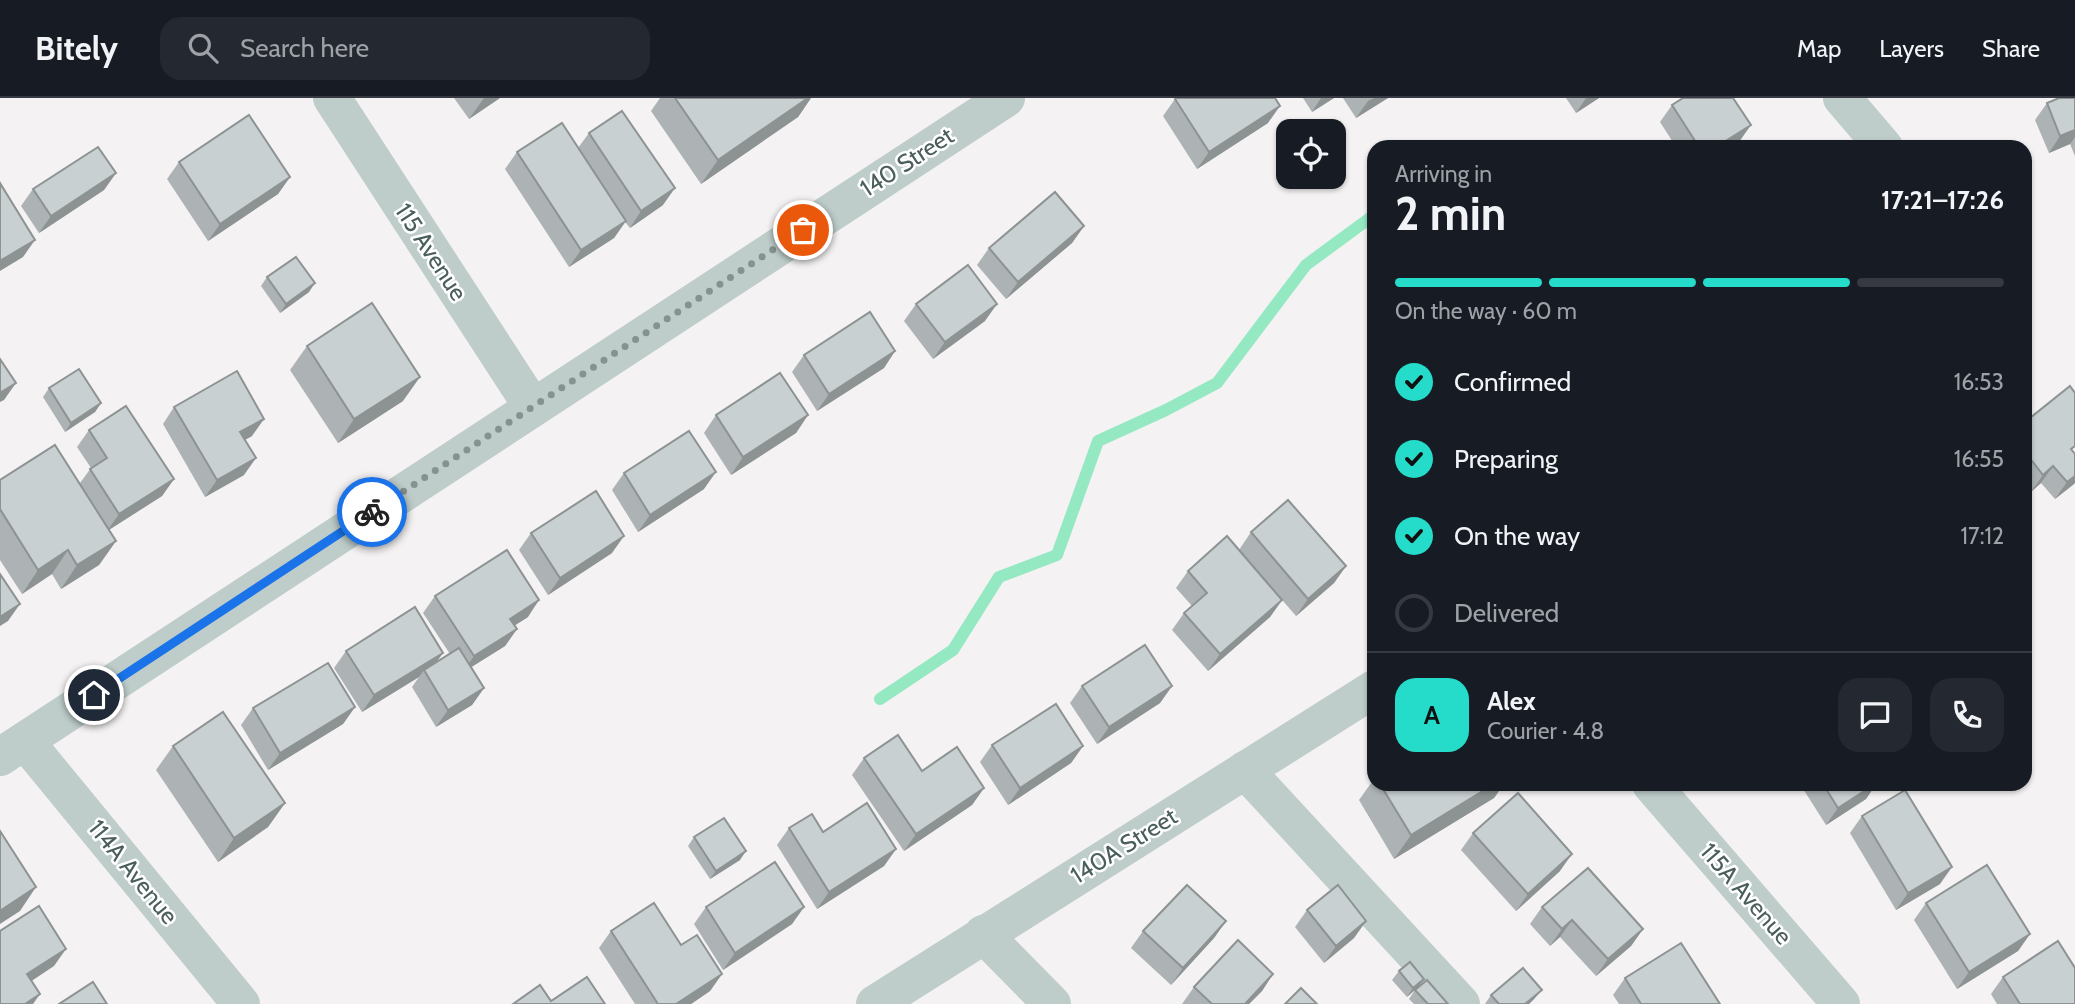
<!DOCTYPE html>
<html lang="en">
<head>
<meta charset="utf-8">
<style>
	body { margin:0; font-family:Cabin,sans-serif; background:#242831; color:#f1f3f6; height:100vh; display:flex; flex-direction:column; font-size:26px; white-space:nowrap }
	* { box-sizing:border-box; margin:0 }
	p { font-size:23px; color:#9ea1a6 }
	.icon { flex:none; width:38px; height:38px; fill:none; stroke:currentColor; stroke-width:2; stroke-linecap:round; stroke-linejoin:round }
	.map { position:relative; flex:1; overflow:hidden }
	.side { position:absolute; left:1367px; top:42px; width:665px; height:651px; display:flex; flex-direction:column; background:#171b24; border-radius:21px; box-shadow:0 2px 5px #0004 }
	.side>* { flex:none }
	.fabs { position:absolute; left:1276px; top:21px; display:grid; gap:14px }
	.fabs a { display:grid; place-items:center; width:70px; height:70px; border-radius:14px; background:#171b24; box-shadow:0 2px 5px #0004; font-size:35px }
	.pin { position:absolute; display:grid; place-items:center; width:60px; height:60px; color:#fff; margin:-30px; border:4px solid #fff; border-radius:50%; box-shadow:0 2px 7px #0007 }
	.courier { position:absolute; display:grid; place-items:center; width:70px; height:70px; margin:-35px; border:5px solid #1a73e8; border-radius:50%; background:#fff; color:#222; box-shadow:0 2px 9px #0007 }
	.head em { font-style:normal; font-weight:700 }
	.head div { display:flex; flex-direction:column-reverse }
	.head { display:flex; align-items:center; justify-content:space-between; height:119px; padding:0 28px }
	h1 { font-size:46px; font-weight:700; line-height:52px }
	.bar { display:grid; grid-template-columns:repeat(4,1fr); gap:10px 7px; align-content:center; height:84px; padding:0 28px }
	.bar i { height:9px; border-radius:5px; background:#363941 }
	.bar .selected { background:#24dcc9 }
	.bar p { grid-column:span 4 }
	.line { display:flex; align-items:center; gap:18px; padding:0 28px; border-top:2px solid #363941 }
	.line div { flex:1 }
	.round { display:grid; place-items:center; flex:none; width:74px; height:74px; border-radius:21px; background:#242831 }
	ol { padding:0 28px; list-style:none }
	li { display:flex; align-items:center; gap:21px; height:77px }
	li p { margin-inline-start:auto }
	li .icon { padding:7px; border-radius:50%; background:#24dcc9; color:#111; stroke-width:4 }
	li:last-child { color:#9ea1a6 }
	li i { width:38px; height:38px; border:4px solid #363941; border-radius:50% }
	header { display:flex; align-items:center; gap:42px; box-sizing:border-box; height:98px; padding:0 35px; background:#171b24; border-bottom:2px solid #363941 }
	header strong { font-size:33px }
	nav { display:flex; gap:38px; margin-inline-start:auto; font-size:24px }
	.search { width:490px; height:63px; background:#242831; display:flex; align-items:center; gap:18px; box-sizing:border-box; padding:0 24px; border-radius:21px; color:#9ea1a6; font-size:26px }
	.map>svg:first-child { display:block }
</style>
</head>
<body>
<header>
<strong>Bitely</strong>
<div class="search"><svg class="icon" aria-label="search" viewBox="0 0 24 24"><circle cx="10" cy="10" r="6"/><path d="M15 15l6 6"/></svg>Search here</div>
<nav><a>Map</a><a>Layers</a><a>Share</a></nav>
</header>
<div class="map">
<svg width="2075" height="906" viewBox="0 0 2075 906">
	<rect width="100%" height="100%" fill="#f4f2f3"/>
	<g fill="none" stroke-linecap="round" stroke-linejoin="round">
		<path stroke="#94e8c2" stroke-width="12" d="M880 601 953 552 999 479 1057 457 1098 343 1166 312 1217 285 1306 167 1374 117"/>
		<g stroke="#becdca" stroke-width="38">
			<path d="M332 0 532 308"/>
			<path d="M1842 0 1884 49"/>
			<path d="M25 643 241 906"/>
			<path d="M0 659 1006 0"/>
			<path d="M1245 672 1461 906"/>
			<path d="M1651 686 1841 906"/>
			<path d="M983 836 1052 906"/>
			<path d="M875 906 1374 591"/>
		</g>
	</g>
	<g fill="#adb3b4">
		<path d="M454 0H500L469 21Z"/>
		<path d="M660 0H811L798 19 701 86 651 13Z"/>
		<path d="M1303 0H1334L1312 14Z"/>
		<path d="M1343 0H1388L1356 20Z"/>
		<path d="M1566 0H1599L1576 15Z"/>
		<path d="M2075 0V58L2070 46 2049 55 2035 22 2047 5Z"/>
		<path d="M1175 1 1268 25 1197 71 1163 18Z"/>
		<path d="M1672 7 1739 44 1731 49H1676L1660 24Z"/>
		<path d="M589 35 663 107 630 130 625 124 614 140 569 169 505 71 517 54 578 50Z"/>
		<path d="M179 64 290 79 278 96 208 143 167 81Z"/>
		<path d="M116 75 104 92 39 135 21 108 33 91Z"/>
		<path d="M1084 128 1072 145 1006 201 977 167 989 150Z"/>
		<path d="M267 179 309 194 280 215 261 188Z"/>
		<path d="M916 206 985 223 933 261 904 223Z"/>
		<path d="M307 248 403 303 338 345 290 272Z"/>
		<path d="M895 253 884 270 817 313 792 274 804 257Z"/>
		<path d="M49 290 101 305 95 314 65 334 43 299Z"/>
		<path d="M174 309 252 338 245 342 244 377 205 399 163 326Z"/>
		<path d="M716 317H808L796 335 731 377 704 335Z"/>
		<path d="M2025 324 2074 386 2055 401 2041 385 2031 394 2025 386Z"/>
		<path d="M89 332 174 381 162 398 109 432 116 443 99 467 61 491 52 476 22 496 0 462V382L80 385 91 370 77 349Z"/>
		<path d="M624 375 704 391 638 434 612 392Z"/>
		<path d="M1251 434 1346 468 1334 485 1296 518 1254 469 1282 502 1270 519 1208 573 1172 532 1184 515 1192 508 1176 490 1188 473 1239 452Z"/>
		<path d="M531 435 612 455 548 497 519 452Z"/>
		<path d="M435 498 528 519 515 527 517 531 505 548 471 569 484 590 472 607 436 629 412 589 419 579 362 614 334 570 346 553 436 564 450 556 423 515Z"/>
		<path d="M1082 588H1172L1160 605 1097 646 1070 605Z"/>
		<path d="M355 609 343 626 268 672 241 627 253 610Z"/>
		<path d="M992 647 1083 648 1071 665 1008 707 980 664Z"/>
		<path d="M173 648 285 705 268 729 218 764 156 672Z"/>
		<path d="M864 660 922 673 984 690 972 707 904 753 852 677Z"/>
		<path d="M1374 681V686H1504L1494 700 1394 761 1359 702Z"/>
		<path d="M1800 686H1876L1866 701 1826 727Z"/>
		<path d="M1862 718 1940 786 1896 812 1850 735Z"/>
		<path d="M789 730 823 734 896 751 884 768 817 811 777 747Z"/>
		<path d="M1473 735 1560 773 1516 813 1461 752Z"/>
		<path d="M694 739 740 762 710 781 688 748Z"/>
		<path d="M1926 805 2030 836 2018 853 1957 891 1914 822Z"/>
		<path d="M706 809H804L792 826 723 872 694 826Z"/>
		<path d="M1542 809 1643 831 1631 848 1596 878 1560 839 1550 848 1530 826Z"/>
		<path d="M1307 812 1366 823 1354 840 1324 865 1295 829Z"/>
		<path d="M1226 823 1214 840 1171 887 1131 850 1143 833Z"/>
		<path d="M611 833 722 876 710 893 691 906H635L599 850Z"/>
		<path d="M1399 873 1424 881 1418 889 1448 906H1414L1409 901 1415 892 1407 899 1392 882Z"/>
		<path d="M1273 876 1262 893 1249 906H1182L1194 889Z"/>
		<path d="M2003 879 2075 906H1997L1991 896Z"/>
		<path d="M1625 880 1720 906H1619L1613 897Z"/>
		<path d="M1491 897 1535 900 1529 906H1485Z"/>
	</g>
	<g fill="#8d9292">
		<path d="M484 0H500L469 21Z"/>
		<path d="M808 0H811L798 19 701 86 718 62Z"/>
		<path d="M1321 0H1334L1312 14Z"/>
		<path d="M1374 0H1388L1356 20 1368 3Z"/>
		<path d="M1586 0H1599L1576 15Z"/>
		<path d="M1280 8 1268 25 1197 71 1209 54Z"/>
		<path d="M1751 27 1739 44 1731 49H1716Z"/>
		<path d="M2075 32V39L2070 46 2049 55 2060 38Z"/>
		<path d="M116 75 104 92 39 135 51 118Z"/>
		<path d="M290 79 278 96 208 143 220 126Z"/>
		<path d="M675 90 663 107 630 130 641 113Z"/>
		<path d="M626 123 614 140 569 169 581 152Z"/>
		<path d="M1084 128 1072 145 1006 201 1018 184Z"/>
		<path d="M35 142 23 159 0 173V163Z"/>
		<path d="M315 185 309 194 280 215 286 206Z"/>
		<path d="M997 206 985 223 933 261 945 244Z"/>
		<path d="M895 253 884 270 817 313 829 296Z"/>
		<path d="M420 279 403 303 338 345 354 321Z"/>
		<path d="M16 285 4 302 0 304V295Z"/>
		<path d="M101 305 95 314 65 334 71 325Z"/>
		<path d="M808 317 796 335 731 377 743 359Z"/>
		<path d="M264 321 252 338 228 351 240 334Z"/>
		<path d="M256 360 244 377 205 399 217 382Z"/>
		<path d="M2053 368 2041 385 2031 394 2043 377Z"/>
		<path d="M716 374 704 391 638 434 650 417Z"/>
		<path d="M2075 378V385L2074 386 2055 401 2067 384Z"/>
		<path d="M174 381 162 398 107 433 119 416Z"/>
		<path d="M624 438 612 455 548 497 560 480Z"/>
		<path d="M116 443 99 467 61 491 77 467Z"/>
		<path d="M68 452 52 476 22 496 38 472Z"/>
		<path d="M1346 468 1334 485 1296 518 1308 501Z"/>
		<path d="M539 502 528 519 498 538 510 521Z"/>
		<path d="M1282 502 1270 519 1208 573 1220 556Z"/>
		<path d="M20 506 8 523 0 528V519Z"/>
		<path d="M517 531 505 548 462 575 474 558Z"/>
		<path d="M443 555 431 572H424L419 579 362 614 374 597Z"/>
		<path d="M1172 588 1160 605 1097 646 1109 629Z"/>
		<path d="M484 590 472 607 436 629 448 612Z"/>
		<path d="M355 609 343 626 268 672 280 655Z"/>
		<path d="M1083 648 1071 665 1008 707 1020 690Z"/>
		<path d="M1494 686H1504L1494 700 1394 761 1411 737Z"/>
		<path d="M1875 686H1876L1866 701 1826 727 1838 710Z"/>
		<path d="M984 690 972 707 904 753 916 736Z"/>
		<path d="M285 705 268 729 218 764 234 740Z"/>
		<path d="M896 751 884 768 817 811 829 794Z"/>
		<path d="M746 753 740 762 710 781 716 773Z"/>
		<path d="M1572 756 1560 773 1516 813 1528 796Z"/>
		<path d="M1952 769 1940 786 1896 812 1908 795Z"/>
		<path d="M36 789 20 813 0 826V813Z"/>
		<path d="M804 809 792 826 723 872 735 855Z"/>
		<path d="M1572 822 1560 839 1550 848 1562 831Z"/>
		<path d="M1226 823 1214 840 1171 887 1183 870Z"/>
		<path d="M1366 823 1354 840 1324 865 1336 848Z"/>
		<path d="M1643 831 1631 848 1596 878 1608 861Z"/>
		<path d="M2030 836 2018 853 1957 891 1969 874Z"/>
		<path d="M66 851 54 868 15 894 27 876Z"/>
		<path d="M722 876 710 893 691 906H676Z"/>
		<path d="M1273 876 1262 893 1249 906H1245Z"/>
		<path d="M1424 881 1418 889 1407 899 1413 890Z"/>
		<path d="M1542 892 1535 900 1529 906H1525Z"/>
		<path d="M40 896 33 906H25Z"/>
	</g>
	<g fill="#c9d0d1" stroke="#8d9292" stroke-width="2">
		<path d="M675 0H808L718 62Z"/>
		<path d="M1176 0H1275L1280 8 1209 54 1175 1Z"/>
		<path d="M1683 0H1733L1751 27 1716 49H1699L1672 7Z"/>
		<path d="M2059 0H2075V32L2060 38 2047 5Z"/>
		<path d="M622 13 675 90 641 113 589 35Z"/>
		<path d="M249 17 290 79 220 126 179 64Z"/>
		<path d="M562 25 626 123 581 152 517 54Z"/>
		<path d="M98 49 116 75 51 118 33 91Z"/>
		<path d="M0 85 35 142 0 163Z"/>
		<path d="M1055 94 1084 128 1018 184 989 150Z"/>
		<path d="M296 159 315 185 286 206 267 179Z"/>
		<path d="M968 167 997 206 945 244 916 206Z"/>
		<path d="M372 205 420 279 354 321 307 248Z"/>
		<path d="M870 214 895 253 829 296 804 257Z"/>
		<path d="M0 261 16 285 0 295Z"/>
		<path d="M79 271 101 305 71 325 49 290Z"/>
		<path d="M237 273 264 321 240 334 256 360 217 382 174 309Z"/>
		<path d="M780 275 808 317 743 359 716 317Z"/>
		<path d="M2070 288 2075 295V348L2071 351 2075 356V378L2067 384 2053 368 2043 377 2025 354V324Z"/>
		<path d="M126 308 174 381 119 416 90 371 107 360 89 332Z"/>
		<path d="M689 333 716 374 650 417 624 375Z"/>
		<path d="M55 347 116 443 77 467 68 452 38 472 0 411V382Z"/>
		<path d="M596 393 624 438 560 480 531 435Z"/>
		<path d="M1288 402 1346 468 1308 501 1251 434Z"/>
		<path d="M1227 438 1282 502 1220 556 1184 515 1207 495 1188 473Z"/>
		<path d="M507 452 539 502 510 521 517 531 474 558 435 498Z"/>
		<path d="M0 476 20 506 0 519Z"/>
		<path d="M415 509 443 555 374 597 346 553Z"/>
		<path d="M1145 547 1172 588 1109 629 1082 588Z"/>
		<path d="M459 550 484 590 448 612 424 572Z"/>
		<path d="M328 565 355 609 280 655 253 610Z"/>
		<path d="M1056 606 1083 648 1020 690 992 647Z"/>
		<path d="M223 614 285 705 234 740 173 648Z"/>
		<path d="M898 637 922 673 957 649 984 690 916 736 864 660Z"/>
		<path d="M1380 686H1494L1411 737Z"/>
		<path d="M1823 686H1875L1838 710Z"/>
		<path d="M1905 692 1952 769 1908 795 1862 718Z"/>
		<path d="M1518 695 1572 756 1528 796 1473 735Z"/>
		<path d="M867 705 896 751 829 794 789 730 812 716 823 734Z"/>
		<path d="M724 720 746 753 716 773 694 739Z"/>
		<path d="M0 733 36 789 0 813Z"/>
		<path d="M775 764 804 809 735 855 706 809Z"/>
		<path d="M1987 767 2030 836 1969 874 1926 805Z"/>
		<path d="M1588 770 1643 831 1608 861 1572 822 1562 831 1542 809Z"/>
		<path d="M1187 787 1226 823 1183 870 1143 833Z"/>
		<path d="M1338 787 1366 823 1336 848 1307 812Z"/>
		<path d="M654 805 681 847 697 837 722 876 676 906H658L611 833Z"/>
		<path d="M39 808 66 851 27 876 40 896 25 906H0V833Z"/>
		<path d="M1238 842 1273 876 1245 906H1212L1194 889Z"/>
		<path d="M2058 843 2075 870V906H2020L2003 879Z"/>
		<path d="M1681 845 1720 906H1641L1625 880Z"/>
		<path d="M1410 864 1424 881 1413 890 1399 873Z"/>
		<path d="M1523 870 1542 892 1525 906H1499L1491 897Z"/>
		<path d="M587 879 605 906H513L540 887 551 903Z"/>
		<path d="M1427 882 1448 906H1428L1415 892Z"/>
		<path d="M93 884 107 906H59Z"/>
		<path d="M1301 890 1317 906H1285Z"/>
	</g>
	<g fill="none" stroke-linecap="round" stroke-linejoin="round">
		<path stroke="#869290" stroke-width="7" stroke-dasharray="0 12.6" d="M372 414 803 132"/>
		<path stroke="#1a73e8" stroke-width="9" d="M94 597 372 414"/>
	</g>
	<g text-anchor="middle" stroke-width="5" stroke-linejoin="round" paint-order="stroke">
		<g font-size="24" fill="#4a5e5b" stroke="#fff">
			<text transform="translate(907 64) rotate(-33)" y="8">140 Street</text>
			<text transform="translate(431 154) rotate(57)" y="8">115 Avenue</text>
			<text transform="translate(1124 748) rotate(-32)" y="8">140A Street</text>
			<text transform="translate(133 774) rotate(51)" y="8">114A Avenue</text>
			<text transform="translate(1746 796) rotate(49)" y="8">115A Avenue</text>
		</g>
	</g>
</svg>
<div class="fabs">
<a><svg class="icon" aria-label="locate" viewBox="0 0 24 24"><circle cx="12" cy="12" r="6"/><path d="M12 2v4M12 18v4M2 12h4M18 12h4"/></svg></a>
</div>
<div class="pin" style="left:803px;top:132px;background:#ea580c"><svg class="icon" aria-label="bag" viewBox="0 0 24 24"><path d="M5 8h14l-1 12H6zM9 8a3 3 0 0 1 6 0"/></svg></div>
<div class="pin" style="left:94px;top:597px;background:#1f2937"><svg class="icon" aria-label="home" viewBox="0 0 24 24"><path d="M3 11l9-7 9 7M6 9v11h12V9"/></svg></div>
<div class="courier" style="left:372px;top:414px"><svg class="icon" aria-label="bike" viewBox="0 0 24 24"><circle cx="6" cy="16" r="4"/><circle cx="18" cy="16" r="4"/><path d="M6 16l4-8h5l3 8M10 8l3 8H6M13 5h3"/></svg></div>
<section class="side">
<div class="head"><div><h1>2 min</h1><p>Arriving in</p></div><em>17:21–17:26</em></div>
<div class="bar"><i class="selected"></i><i class="selected"></i><i class="selected"></i><i></i><p>On the way · 60 m</p></div>
<ol>
<li><svg class="icon" aria-label="check" viewBox="0 0 24 24"><path d="M5 12l5 5 9-10"/></svg>Confirmed<p>16:53</p></li>
<li><svg class="icon" aria-label="check" viewBox="0 0 24 24"><path d="M5 12l5 5 9-10"/></svg>Preparing<p>16:55</p></li>
<li><svg class="icon" aria-label="check" viewBox="0 0 24 24"><path d="M5 12l5 5 9-10"/></svg>On the way<p>17:12</p></li>
<li><i></i>Delivered</li>
</ol>
<div class="line" style="height:126px"><b class="round" style="background:#24dcc9;color:#111">A</b><div><b>Alex</b><p>Courier · 4.8</p></div><a class="round"><svg class="icon" aria-label="chat" viewBox="0 0 24 24"><path d="M4 5h16v11H9l-5 4z"/></svg></a><a class="round"><svg class="icon" aria-label="phone" viewBox="0 0 24 24"><path d="M5 4h4l2 5-3 2q2 4 5 5l2-3 5 2v4C11 20 4 13 5 4z"/></svg></a></div>
</section>
</div>
</body>
</html>
